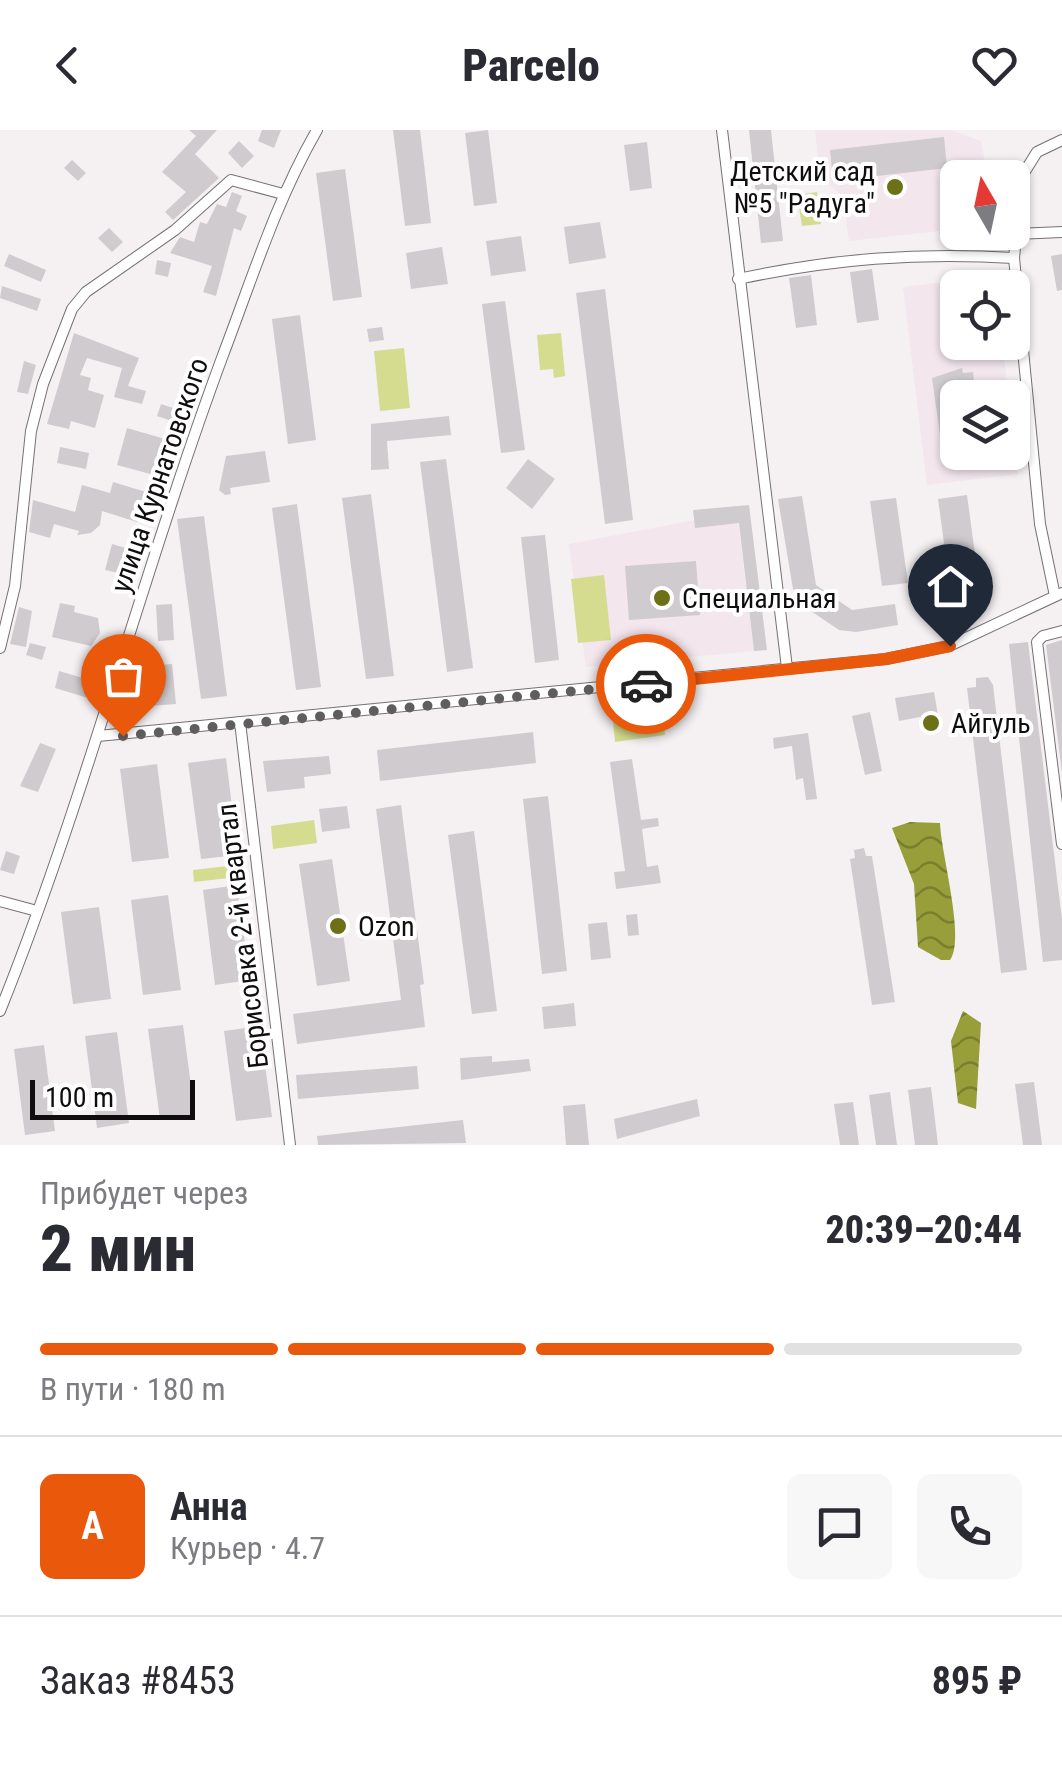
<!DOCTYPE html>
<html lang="ru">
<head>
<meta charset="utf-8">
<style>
	body { margin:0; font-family:"Roboto Condensed",sans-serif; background:#f7f7f7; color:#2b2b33; height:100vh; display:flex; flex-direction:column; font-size:38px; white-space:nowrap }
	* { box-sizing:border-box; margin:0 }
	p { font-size:32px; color:#7c7c81 }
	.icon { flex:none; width:55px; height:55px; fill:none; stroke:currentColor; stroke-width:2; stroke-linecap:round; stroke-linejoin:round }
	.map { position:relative; height:1015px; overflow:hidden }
	.side { display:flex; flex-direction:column; background:#fff; flex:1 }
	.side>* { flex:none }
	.needle { width:65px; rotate:351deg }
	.fabs { position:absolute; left:940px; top:30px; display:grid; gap:20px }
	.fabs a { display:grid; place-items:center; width:90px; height:90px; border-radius:15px; background:#fff; box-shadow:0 2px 8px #0004; font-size:50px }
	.scale { position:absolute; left:30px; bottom:25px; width:165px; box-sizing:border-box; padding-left:10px; border:5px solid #0f0d0e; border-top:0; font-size:28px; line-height:35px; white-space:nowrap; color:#0f0d0e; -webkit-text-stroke:8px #fff; paint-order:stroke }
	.pin { position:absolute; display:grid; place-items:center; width:85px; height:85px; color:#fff; margin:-102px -42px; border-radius:50% 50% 50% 0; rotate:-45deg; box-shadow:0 0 10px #0007 }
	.pin .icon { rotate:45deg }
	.courier { position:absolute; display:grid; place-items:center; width:100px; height:100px; margin:-50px; border:8px solid #ea580c; border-radius:50%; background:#fff; color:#222; box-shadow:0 2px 12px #0007 }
	.overview em { font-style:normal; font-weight:800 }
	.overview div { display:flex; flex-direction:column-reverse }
	.overview { display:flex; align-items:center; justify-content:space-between; height:170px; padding:0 40px }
	h1 { font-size:65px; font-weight:800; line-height:75px }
	.bar { display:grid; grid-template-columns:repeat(4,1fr); gap:15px 10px; align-content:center; height:120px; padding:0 40px }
	.bar i { height:12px; border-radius:8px; background:#e1e1e2 }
	.bar .current { background:#ea580c }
	.bar p { grid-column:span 4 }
	.line { display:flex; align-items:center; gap:25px; padding:0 40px; border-top:2px solid #e1e1e2 }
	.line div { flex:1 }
	.round { display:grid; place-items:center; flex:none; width:105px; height:105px; border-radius:15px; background:#f7f7f7 }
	header { display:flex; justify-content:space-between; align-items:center; height:130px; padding:0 40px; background:#fff; font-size:45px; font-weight:800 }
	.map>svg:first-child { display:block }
</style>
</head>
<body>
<header><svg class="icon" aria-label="back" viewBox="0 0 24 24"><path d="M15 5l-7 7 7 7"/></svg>Parcelo<svg class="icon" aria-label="heart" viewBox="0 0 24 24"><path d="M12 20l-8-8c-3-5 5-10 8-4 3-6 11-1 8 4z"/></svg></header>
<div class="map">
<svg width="1062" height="1015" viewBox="0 0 1062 1015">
	<defs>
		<pattern id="water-waves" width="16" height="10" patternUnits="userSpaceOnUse" patternTransform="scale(2.5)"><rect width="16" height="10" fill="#989e39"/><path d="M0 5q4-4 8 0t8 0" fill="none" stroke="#7a7f2e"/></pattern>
	</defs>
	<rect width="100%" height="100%" fill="#f5f1f3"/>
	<g fill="#f3e6ed">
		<path d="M815 0H951L981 11 988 47 958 48 957 99 849 111 843 67 820 46Z"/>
		<path d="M994 146 995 157 958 158V212L1002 213 1009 267 958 268V322H1012L1013 298 1018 344 927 355 903 157Z"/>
		<path d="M737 382 754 521 586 537 569 414Z"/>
	</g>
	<g fill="#d5dc8f">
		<path d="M817 62 821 94 802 96 797 65Z"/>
		<path d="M561 203 565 246 554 248 553 239 540 240 537 205Z"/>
		<path d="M404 218 410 278 380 281 374 221Z"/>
		<path d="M604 445 611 510 578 513 571 449Z"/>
		<path d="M662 575 665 605 615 612 612 580Z"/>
		<path d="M314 690 317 713 273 719 271 696Z"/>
		<path d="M245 734 246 746 194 752 193 740Z"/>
	</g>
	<g fill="url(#water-waves)">
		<path d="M910 692 940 693C941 724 966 810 950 830H941L918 817 914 754 892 698Z"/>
		<path d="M963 881 981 893 976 979 958 973 951 911Z"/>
	</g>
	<g fill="#d0cbce">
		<path d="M189 0H217L195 24 219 48 173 90 165 82 186 62 162 42 196 6Z"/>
		<path d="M262 0H281L274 18 258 11Z"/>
		<path d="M393 0H420L431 93 405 96Z"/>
		<path d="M488 0 497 73 474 76 465 3Z"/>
		<path d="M749 0H771L783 111 761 113Z"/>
		<path d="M944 7 947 38 833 51 830 20Z"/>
		<path d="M239 11 254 26 242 38 228 23Z"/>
		<path d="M647 12 652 58 630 61 624 15Z"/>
		<path d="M72 30 86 43 78 51 64 38Z"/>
		<path d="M345 39 362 167 333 171 316 43Z"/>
		<path d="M232 62 242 66 236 81 247 86 241 101 234 98 216 166 203 162 212 136 170 123 180 107 194 112 200 92 207 94 217 74 226 77Z"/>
		<path d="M600 92 606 128 569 134 564 97Z"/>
		<path d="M109 98 123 112 112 122 98 108Z"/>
		<path d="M521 106 526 141 491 146 486 111Z"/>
		<path d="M442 117 448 154 411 159 406 123Z"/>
		<path d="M9 124 46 140 41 152 4 136Z"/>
		<path d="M1062 124V160L1057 161 1051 126Z"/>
		<path d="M157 130 171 133 168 147 155 144Z"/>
		<path d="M872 139 879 190 857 193 850 142Z"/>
		<path d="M811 145 817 195 796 198 789 148Z"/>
		<path d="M2 156 41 169 37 181 0 168Z"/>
		<path d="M605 159 633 390 605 394 576 163Z"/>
		<path d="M505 171 525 320 501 323 482 174Z"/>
		<path d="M300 185 316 310 288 314 272 189Z"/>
		<path d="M382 197 384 210 369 212 367 199Z"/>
		<path d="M74 203 139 228 128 256 146 261 142 274 114 267 122 238 87 228 80 245 91 248 88 260 104 265 95 298 71 291 69 299 47 294Z"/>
		<path d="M24 231 36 235 28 264 17 262Z"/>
		<path d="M962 238 963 243 973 242 976 268H958V310L941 312 932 248Z"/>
		<path d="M161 274 179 280 175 292 157 286Z"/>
		<path d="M449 286 451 305 387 311 389 339 371 340V294Z"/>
		<path d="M127 298 165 309 154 345 117 335Z"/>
		<path d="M60 317 89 323 86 339 57 333Z"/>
		<path d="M265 321 270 352 230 358 231 364 225 365 219 360 226 326Z"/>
		<path d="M446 329 473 538 447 542 420 332Z"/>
		<path d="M528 329 555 349 532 379 506 358Z"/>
		<path d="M113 352 146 362 137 392 102 381 100 395 91 403 77 405 79 401 54 394 50 408 29 402 33 370 75 382 82 355 110 363Z"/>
		<path d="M371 364 394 546 366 549 342 368Z"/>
		<path d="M967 365 978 446 949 450 938 369Z"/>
		<path d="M802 366 816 455 852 480 895 474 898 495 856 502 839 500 802 475 793 459 778 369Z"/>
		<path d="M896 368 908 453 882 456 870 371Z"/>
		<path d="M297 374 321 557 296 560 272 378Z"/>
		<path d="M749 375 767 520 754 521 739 393 695 398 693 380Z"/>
		<path d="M204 386 227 566 201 569 177 389Z"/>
		<path d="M545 405 559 530 535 533 521 407Z"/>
		<path d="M112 414 129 419 123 444 105 440Z"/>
		<path d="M696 431 700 485 629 490 625 436Z"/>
		<path d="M60 473 75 476 74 482 98 488 100 503 91 516 52 507Z"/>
		<path d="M172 474 174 510 158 511 156 475Z"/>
		<path d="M19 477 32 481 26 517 10 514Z"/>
		<path d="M1062 510V643L1046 515Z"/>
		<path d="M1028 512 1062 789V830L1043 832 1009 514Z"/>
		<path d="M30 513 46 517 42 530 26 525Z"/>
		<path d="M172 534 176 574 149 576 146 536Z"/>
		<path d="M59 541 93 551 88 568 55 558Z"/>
		<path d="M988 547 993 555 1027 840 1001 843 967 558 976 557V548Z"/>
		<path d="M934 562 940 597 923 600 920 587 899 591 895 568Z"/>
		<path d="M870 582 882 641 865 645 852 586Z"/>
		<path d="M533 602 536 633 380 651 377 620Z"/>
		<path d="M808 603 817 669 806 670 803 648 796 650 792 616 774 619 773 608Z"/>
		<path d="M40 613 56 619 38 662 20 656Z"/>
		<path d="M329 626 331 644 304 647 305 658 267 662 263 631Z"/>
		<path d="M226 628 238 725 201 729 188 633Z"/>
		<path d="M632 629 641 690 658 688 659 696 642 699 647 737 658 735 661 753 616 759 614 742 625 741 610 632Z"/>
		<path d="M157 634 169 728 132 732 120 639Z"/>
		<path d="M548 666 567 841 542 844 523 669Z"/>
		<path d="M401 675 424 854 420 855 425 897 297 914 293 884 401 870 376 679Z"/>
		<path d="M347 676 350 698 322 702 319 679Z"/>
		<path d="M474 701 497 881 472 884 448 705Z"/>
		<path d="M864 718 866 726H872L895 872 872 875 850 729 855 728 854 720Z"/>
		<path d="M6 721 20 726 14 744 0 740Z"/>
		<path d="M332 729 350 851 317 856 299 734Z"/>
		<path d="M237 755 250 850 215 855 203 760Z"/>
		<path d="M168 765 181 860 143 865 131 770Z"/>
		<path d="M99 777 111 869 73 874 61 782Z"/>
		<path d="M637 784 639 805 628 806 626 785Z"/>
		<path d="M607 792 611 828 591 830 588 794Z"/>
		<path d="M574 873 576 896 544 899 542 877Z"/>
		<path d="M183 895 195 986 160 990 148 899Z"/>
		<path d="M260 896 272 987 236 991 224 901Z"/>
		<path d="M117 902 129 993 97 998 85 906Z"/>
		<path d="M44 915 55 1001 25 1005 14 919Z"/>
		<path d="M492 926V932L529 929 531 941 461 950 460 928Z"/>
		<path d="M417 936 419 959 298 969 296 945Z"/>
		<path d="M1034 952 1042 1015H1023L1015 954Z"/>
		<path d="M931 957 938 1015H915L908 960Z"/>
		<path d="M890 962 897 1015H876L869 965Z"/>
		<path d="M697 969 700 986 617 1009 614 989Z"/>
		<path d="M853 972 859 1015H840L834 974Z"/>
		<path d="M585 974 589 1015H566L563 976Z"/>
		<path d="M463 990 466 1013 318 1015 317 1006Z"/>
	</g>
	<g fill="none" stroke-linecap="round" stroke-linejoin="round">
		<g stroke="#757173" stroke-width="12">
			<g id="minor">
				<path d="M722 0 787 538"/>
				<path d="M1015 104 1062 102"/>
				<path d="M738 149C832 129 917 122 1014 128"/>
				<path d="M1055 466 1040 394 1014 128 1022 46 1037 22 1062 10"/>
				<path d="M1062 501 1043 506 1037 512 1062 714"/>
				<path d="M0 518 15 456 31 301 43 254 72 179 86 162 175 100 231 50 283 64"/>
				<path d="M240 592 290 1015"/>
				<path d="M98 606 886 529 949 516 1062 463"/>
				<path d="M0 771 37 781"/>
				<path d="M0 881C86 667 143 441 223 225 252 149 276 71 317 0"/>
			</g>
		</g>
		<use href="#minor" stroke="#fff" stroke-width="10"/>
	</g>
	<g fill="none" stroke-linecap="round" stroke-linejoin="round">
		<path stroke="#605d5e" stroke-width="10" stroke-dasharray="0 18" d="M123 606 646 554"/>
		<path stroke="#ea580c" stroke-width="12" d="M646 554 886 529 950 516"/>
	</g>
	<g fill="#6c7117" stroke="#fff" stroke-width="4">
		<circle cx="895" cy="57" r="10"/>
		<circle cx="662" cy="468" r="10"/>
		<circle cx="931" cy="593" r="10"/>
		<circle cx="338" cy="796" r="10"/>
	</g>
	<g text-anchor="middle" stroke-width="8" stroke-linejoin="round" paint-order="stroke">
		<g font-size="28" fill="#0f0d0e" stroke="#fff" text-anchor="start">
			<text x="875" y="51" text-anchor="end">Детский сад<tspan x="875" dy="32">№5 "Радуга"</tspan></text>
			<text x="682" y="478">Специальная</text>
			<text x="951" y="603">Айгуль</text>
			<text x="358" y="806">Ozon</text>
		</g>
		<g font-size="28" fill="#0f0d0e" stroke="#fff">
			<text transform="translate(159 345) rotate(-71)" y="10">улица Курнатовского</text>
			<text transform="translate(242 806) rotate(-97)" y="10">Борисовка 2-й квартал</text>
		</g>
	</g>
</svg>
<div class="fabs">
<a><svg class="needle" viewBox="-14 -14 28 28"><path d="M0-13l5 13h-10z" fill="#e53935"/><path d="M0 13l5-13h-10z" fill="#7c7c81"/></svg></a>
<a><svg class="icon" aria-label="locate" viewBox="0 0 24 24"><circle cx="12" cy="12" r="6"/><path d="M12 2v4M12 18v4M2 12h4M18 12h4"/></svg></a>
<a><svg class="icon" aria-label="layers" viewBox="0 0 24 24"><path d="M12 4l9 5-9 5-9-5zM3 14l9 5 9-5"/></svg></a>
</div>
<div class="scale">100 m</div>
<div class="pin" style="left:123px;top:606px;background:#ea580c"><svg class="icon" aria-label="bag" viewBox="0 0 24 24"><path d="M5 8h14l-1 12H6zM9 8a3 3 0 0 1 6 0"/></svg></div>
<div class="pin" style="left:950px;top:516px;background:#1f2937"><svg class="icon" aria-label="home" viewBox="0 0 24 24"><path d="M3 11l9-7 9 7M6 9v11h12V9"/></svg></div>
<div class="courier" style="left:646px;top:554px"><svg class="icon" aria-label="car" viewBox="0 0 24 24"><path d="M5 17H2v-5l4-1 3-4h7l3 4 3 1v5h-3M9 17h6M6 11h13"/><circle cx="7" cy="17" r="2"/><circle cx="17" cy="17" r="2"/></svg></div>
</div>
<section class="side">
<div class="overview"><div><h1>2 мин</h1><p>Прибудет через</p></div><em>20:39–20:44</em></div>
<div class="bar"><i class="current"></i><i class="current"></i><i class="current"></i><i></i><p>В пути · 180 m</p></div>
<div class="line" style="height:180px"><b class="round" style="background:#ea580c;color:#fff">А</b><div><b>Анна</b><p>Курьер · 4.7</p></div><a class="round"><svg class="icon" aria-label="chat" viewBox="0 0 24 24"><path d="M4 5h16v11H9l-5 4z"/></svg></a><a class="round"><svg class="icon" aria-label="phone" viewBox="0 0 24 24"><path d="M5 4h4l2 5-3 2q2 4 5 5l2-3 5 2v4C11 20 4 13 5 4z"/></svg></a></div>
<div class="line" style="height:130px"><div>Заказ #8453</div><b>895 ₽</b></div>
</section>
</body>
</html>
